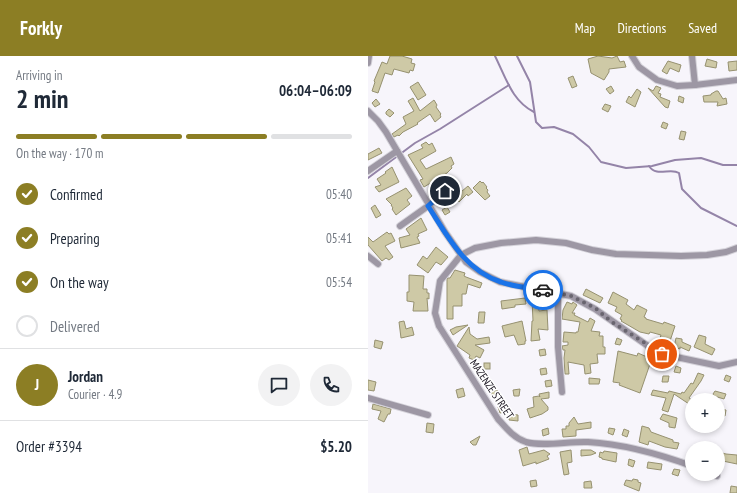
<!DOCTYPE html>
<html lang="en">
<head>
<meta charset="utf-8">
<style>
	body { margin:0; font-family:"PT Sans Narrow",sans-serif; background:#f2f2f3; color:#1f2937; height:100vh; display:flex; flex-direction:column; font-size:15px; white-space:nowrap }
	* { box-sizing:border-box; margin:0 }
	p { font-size:13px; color:#747a83 }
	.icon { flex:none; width:22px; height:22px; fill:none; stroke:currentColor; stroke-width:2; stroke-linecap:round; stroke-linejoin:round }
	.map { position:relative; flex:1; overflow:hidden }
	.sheet { display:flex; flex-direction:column; background:#fff; width:368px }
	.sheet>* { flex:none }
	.controls { position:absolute; left:317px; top:337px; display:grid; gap:8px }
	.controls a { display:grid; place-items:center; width:40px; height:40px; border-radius:50%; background:#fff; box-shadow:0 2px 6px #0003; font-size:20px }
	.pin { position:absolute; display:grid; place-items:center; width:34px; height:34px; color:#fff; margin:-17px; border:2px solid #fff; border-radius:50%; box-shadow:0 1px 4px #0007 }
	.courier { position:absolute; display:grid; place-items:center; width:40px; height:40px; margin:-20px; border:3px solid #1a73e8; border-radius:50%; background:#fff; color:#222; box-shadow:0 1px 5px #0007 }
	.overview em { font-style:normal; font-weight:600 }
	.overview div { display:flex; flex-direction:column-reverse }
	.overview { display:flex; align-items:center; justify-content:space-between; height:68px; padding:0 16px }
	h1 { font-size:26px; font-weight:600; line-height:30px }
	.bar { display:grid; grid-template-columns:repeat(4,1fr); gap:6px 4px; align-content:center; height:48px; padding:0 16px }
	.bar i { height:5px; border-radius:3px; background:#e0e1e3 }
	.bar .selected { background:#8c7e24 }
	.bar p { grid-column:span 4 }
	.line { display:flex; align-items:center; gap:10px; padding:0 16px; border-top:1px solid #e0e1e3 }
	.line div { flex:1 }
	.round { display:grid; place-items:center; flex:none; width:42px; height:42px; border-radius:21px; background:#f2f2f3 }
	ol { padding:0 16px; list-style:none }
	li { display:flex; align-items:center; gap:12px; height:44px }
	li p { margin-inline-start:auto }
	li .icon { padding:4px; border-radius:50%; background:#8c7e24; color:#fff; stroke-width:4 }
	li:last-child { color:#747a83 }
	li i { width:22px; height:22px; border:2px solid #e0e1e3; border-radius:50% }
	header { display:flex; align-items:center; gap:24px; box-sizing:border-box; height:56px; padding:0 20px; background:#8c7e24; color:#fff }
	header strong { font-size:19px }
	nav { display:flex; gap:22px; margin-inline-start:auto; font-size:14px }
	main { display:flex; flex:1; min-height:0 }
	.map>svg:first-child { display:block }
</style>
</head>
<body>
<header>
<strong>Forkly</strong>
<nav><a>Map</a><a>Directions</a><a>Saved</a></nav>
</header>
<main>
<section class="sheet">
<div class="overview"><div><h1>2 min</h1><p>Arriving in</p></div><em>06:04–06:09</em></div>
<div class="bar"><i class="selected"></i><i class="selected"></i><i class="selected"></i><i></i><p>On the way · 170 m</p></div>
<ol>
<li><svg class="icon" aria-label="check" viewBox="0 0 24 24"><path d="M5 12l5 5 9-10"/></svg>Confirmed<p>05:40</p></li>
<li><svg class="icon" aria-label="check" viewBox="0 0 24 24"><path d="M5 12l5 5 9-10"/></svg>Preparing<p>05:41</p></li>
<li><svg class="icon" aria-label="check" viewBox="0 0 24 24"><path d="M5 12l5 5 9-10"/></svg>On the way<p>05:54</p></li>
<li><i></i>Delivered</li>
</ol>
<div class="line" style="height:72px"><b class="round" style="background:#8c7e24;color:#fff">J</b><div><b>Jordan</b><p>Courier · 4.9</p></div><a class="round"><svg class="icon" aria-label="chat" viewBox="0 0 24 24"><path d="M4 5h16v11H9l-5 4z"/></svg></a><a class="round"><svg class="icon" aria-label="phone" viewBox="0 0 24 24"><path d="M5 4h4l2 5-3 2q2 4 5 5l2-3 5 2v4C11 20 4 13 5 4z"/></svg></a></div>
<div class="line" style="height:52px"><div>Order #3394</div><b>$5.20</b></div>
</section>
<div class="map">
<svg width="369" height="437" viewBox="0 0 369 437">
	<rect width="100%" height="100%" fill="#f7f5fb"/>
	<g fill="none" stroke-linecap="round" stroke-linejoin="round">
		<g stroke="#9484a8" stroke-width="2">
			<path d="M127 0C138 22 144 45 166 56"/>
			<path d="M149 0 162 26 168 66 174 72 186 71 205 78 221 91 233 106 258 112 284 110 307 104 333 102 355 109H369"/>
			<path d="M281 110C289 122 302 111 311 117L314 133 333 152 369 170"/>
			<path d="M0 122 47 87 72 73 141 29"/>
		</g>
	</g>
	<g fill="#cec9a6" stroke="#969170">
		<path d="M22 0H34L44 3 43 7 47 8 45 15 42 14 41 17 26 13 24 19 17 17 10 37 4 35 7 26 6 25 14 6 19 8Z"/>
		<path d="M230 0 244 2 249 0 252 6 256 5 258 11 241 13V16L236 24 223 17 220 3Z"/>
		<path d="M339 3 349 6 348 12 337 10Z"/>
		<path d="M300 5 313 9 311 16 302 12 299 18 294 15Z"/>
		<path d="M369 5V14L361 15 360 6Z"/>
		<path d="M205 20 209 30 204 32 200 22Z"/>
		<path d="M50 26 58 39 50 44 42 31Z"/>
		<path d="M243 30 246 35 242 38 238 33Z"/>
		<path d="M288 30 293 32 290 37 293 38 292 41 302 45 300 52 297 51 280 32 285 35Z"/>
		<path d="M269 33 273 36 267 51 258 46 261 40 263 42Z"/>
		<path d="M348 35H350L355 43 358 42 359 48 349 50 350 46H336L335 40 343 39V38Z"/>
		<path d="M311 40 316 42 315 47 310 45Z"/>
		<path d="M45 42 52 55 66 44 69 49 68 51 73 58 72 59 73 61 67 66 62 58 49 67 50 68 35 76 31 80 30 79 26 81 24 78 38 68 35 61 46 55 40 45Z"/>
		<path d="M8 43 12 48 7 51 4 47Z"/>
		<path d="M237 48 243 50 240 56 234 53Z"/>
		<path d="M21 53 26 57 22 61 18 58V56Z"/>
		<path d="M295 66 300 68 298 73 293 71Z"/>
		<path d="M313 75 318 76 316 84 311 83Z"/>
		<path d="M58 86 61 89 64 87 68 95 52 104 58 113 83 101 86 108 83 110 84 112 79 117 56 131 52 124 55 123 40 99 55 92 53 89Z"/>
		<path d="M11 92 14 97 0 104V98Z"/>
		<path d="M24 111 31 126 11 136 7 131 13 129 9 123 18 117 17 116Z"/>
		<path d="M112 125 114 127 115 126 119 131 118 132 120 134 119 136 122 140 117 144 105 132Z"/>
		<path d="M100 130 105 136 100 140 99 138 91 146 87 141Z"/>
		<path d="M38 132 44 140 39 144 42 148 28 159 24 153 25 152 23 149H24L18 143Z"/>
		<path d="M7 149 13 159 8 162 3 152Z"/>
		<path d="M79 151 82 156 77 159 74 154Z"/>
		<path d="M53 162 59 174 50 178 51 180 49 181 52 187 33 192 31 182 42 179 38 173Z"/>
		<path d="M19 176 21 178 23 177 27 185 17 190 25 201 21 204 18 202 14 205 0 189V181L5 186Z"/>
		<path d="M68 191 80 201 73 209 68 206 60 217 49 209 55 200 59 203Z"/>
		<path d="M87 214 97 217 96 220 98 221 114 227 112 232 100 228 98 238H94V250H85V263H79V223L80 222H82Z"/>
		<path d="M41 219 56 220 55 233H59V237H61V243L59 242 60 255H45L46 246 39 245V236H41Z"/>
		<path d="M218 233 235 242 232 247 215 239Z"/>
		<path d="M245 236 260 244 258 248 266 254 269 249 279 254 276 261 278 262V263L295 268 296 266 307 270 302 285 292 282 293 279 282 276 281 278 272 276 253 265 254 264 252 263 254 259 247 255 249 251 240 247Z"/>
		<path d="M157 242 158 248 147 249V251L134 253 133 245Z"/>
		<path d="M170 242 171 255 179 254 180 274 170 273 172 284 163 285 164 265H165L164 243Z"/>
		<path d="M199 246 204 248 205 246 209 249 204 257H207L206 259 220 266 222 262 227 265 223 275 232 276 231 280H235V291H237V298H229L230 307 222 308 223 317 217 318 216 309 200 306 201 318H197L196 302 197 294H195L194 290 200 289V286H195L196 276 208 277V276H210L212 266 194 263 195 254Z"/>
		<path d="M111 256H117L116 267H110Z"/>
		<path d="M36 265 38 273 44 271 46 279 33 282 31 266Z"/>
		<path d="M154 265 158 285H157V288L150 289 146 279 137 281 134 270Z"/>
		<path d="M100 269 85 279 82 274 88 271Z"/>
		<path d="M101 271 102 278 109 283 121 281 122 287 107 289 116 294 112 302 108 300 106 304 101 302 102 299 89 290Z"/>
		<path d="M331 279 338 281 337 288 347 293 344 299 326 291Z"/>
		<path d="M249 282 254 284 252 289 247 288Z"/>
		<path d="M308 282 314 283V286L323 290 321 295 312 291V293L306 291Z"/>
		<path d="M7 284 15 286 13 293 6 291Z"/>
		<path d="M177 293 178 299 172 300 171 294Z"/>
		<path d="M250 295 269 300 270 297 279 301 278 303 283 305 272 337 251 329 252 327 245 326Z"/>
		<rect x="116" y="307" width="6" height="6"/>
		<path d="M308 310 313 312 312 317 306 316Z"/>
		<path d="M178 312 179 318 173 319 172 313Z"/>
		<path d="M330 317 336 319 333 325 321 342 324 344V350L306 338 300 356 294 354 298 342 283 339 285 334 300 337 301 335 313 338 314 336 316 337 323 327 325 328Z"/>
		<path d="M358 319 363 321 361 326 356 324Z"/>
		<path d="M295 320H301L300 326H294Z"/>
		<path d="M221 322 232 323 231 328H221Z"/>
		<path d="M0 324 8 326 6 335 0 334Z"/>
		<path d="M183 324 184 330 178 331 177 325Z"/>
		<path d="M95 332 97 340 90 342 88 334Z"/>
		<path d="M152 333 151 340H146L145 334Z"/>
		<path d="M129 334 131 339 125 341 123 336Z"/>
		<path d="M347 335 358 338 356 343 346 340 345 338Z"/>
		<path d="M181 336V342L173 343 180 351V354L174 358 162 362 159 353 166 351 165 341 171 340 172 341 171 338Z"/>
		<path d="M5 348 23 353 22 358H20L16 366 10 363 13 355 4 353Z"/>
		<path d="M136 350 137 356 132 357 130 351Z"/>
		<path d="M352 353 358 354 357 360 351 359Z"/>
		<path d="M142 358 150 359V365L141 364Z"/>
		<path d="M295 358 309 362 307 372 301 371V367L292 363Z"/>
		<path d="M206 361 210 368 223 366V372L208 374V380L195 381 194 373H198V370H201V367Z"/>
		<path d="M59 367 66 368 65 377 58 376Z"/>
		<path d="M274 370 281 372 283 376 305 384V386L311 387 309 393 297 391 281 385 280 389 271 386Z"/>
		<path d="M180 372 181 378 175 380 174 374Z"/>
		<path d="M241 372 247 373 245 379 240 377Z"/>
		<path d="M256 373 261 375 259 381 254 379Z"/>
		<path d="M112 380 108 389H105L102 386Z"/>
		<path d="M159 391 161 398 176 394 182 398 179 400 181 403 168 408V406L155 410 151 394Z"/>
		<path d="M203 394 204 406 199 407 201 418 196 419 192 396Z"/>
		<path d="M213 394H223L228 397 223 399 213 400Z"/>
		<path d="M236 395 249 397 248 406 234 403V402L231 401 232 396 235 397Z"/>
		<path d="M350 396 358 398 369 399V408L350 404Z"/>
		<path d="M261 403 267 405 265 411 260 409Z"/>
		<path d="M280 406 294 408 293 414 279 412Z"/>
		<path d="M306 413 312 414 310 420 304 418Z"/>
		<path d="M265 423 270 424V426L273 427 271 435 256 429 258 424 264 425Z"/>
		<path d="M168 424 169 430 163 431 162 425Z"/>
		<path d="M223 425 224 432H216V426Z"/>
		<path d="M363 430 369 431V437H362Z"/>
	</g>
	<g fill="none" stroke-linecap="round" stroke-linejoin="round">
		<g stroke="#d4d2d9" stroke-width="8">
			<g id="minor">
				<path d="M264 0 271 11 289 24 309 30 327 29 369 24"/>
				<path d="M324 0 327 29"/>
				<path d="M0 7 1 0"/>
				<path d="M0 55 10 65 18 76 77 176 98 206 112 216 132 226 203 240 227 253 280 290 294 298 351 310 369 306"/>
				<path d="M0 115 29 95"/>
				<path d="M32 170 60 150 77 135 88 128"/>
				<path d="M0 200 10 208"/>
				<path d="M190 237V291L194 336"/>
				<path d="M0 342 60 359"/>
				<path d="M324 410C291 398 255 388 220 386 201 385 175 391 158 386 146 382 138 372 130 363L71 270 67 257 72 225 93 199 107 192 133 187 168 184 198 187 224 194 248 198 313 200 339 199 358 196 369 192"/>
				<path d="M344 418 349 420"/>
			</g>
		</g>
		<use href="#minor" stroke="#9d97a4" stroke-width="6"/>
	</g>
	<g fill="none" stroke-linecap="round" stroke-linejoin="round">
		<path stroke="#69656f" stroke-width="4" stroke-dasharray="0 7.2" d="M175 234 203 240 227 252 244 266 294 298"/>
		<path stroke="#1a73e8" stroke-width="5" d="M77 135 60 150C79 179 97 215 133 226 146 231 162 232 175 234"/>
	</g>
	<g text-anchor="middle" stroke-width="3" stroke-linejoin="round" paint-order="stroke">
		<g font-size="11" fill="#1d1824" stroke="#fff">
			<text transform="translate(124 333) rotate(56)" y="4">MAZENZE STREET</text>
		</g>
	</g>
</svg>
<div class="controls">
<a>+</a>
<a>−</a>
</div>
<div class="pin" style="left:294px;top:298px;background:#ea580c"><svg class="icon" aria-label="bag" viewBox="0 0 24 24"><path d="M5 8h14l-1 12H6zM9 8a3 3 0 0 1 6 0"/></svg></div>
<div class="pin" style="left:77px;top:135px;background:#1f2937"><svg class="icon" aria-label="home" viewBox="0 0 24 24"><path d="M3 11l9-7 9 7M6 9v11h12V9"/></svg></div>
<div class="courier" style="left:175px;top:234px"><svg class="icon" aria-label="car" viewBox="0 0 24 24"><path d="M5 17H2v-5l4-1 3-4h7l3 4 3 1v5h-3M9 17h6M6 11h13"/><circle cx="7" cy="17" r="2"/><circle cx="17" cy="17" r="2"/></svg></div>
</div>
</main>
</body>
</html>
